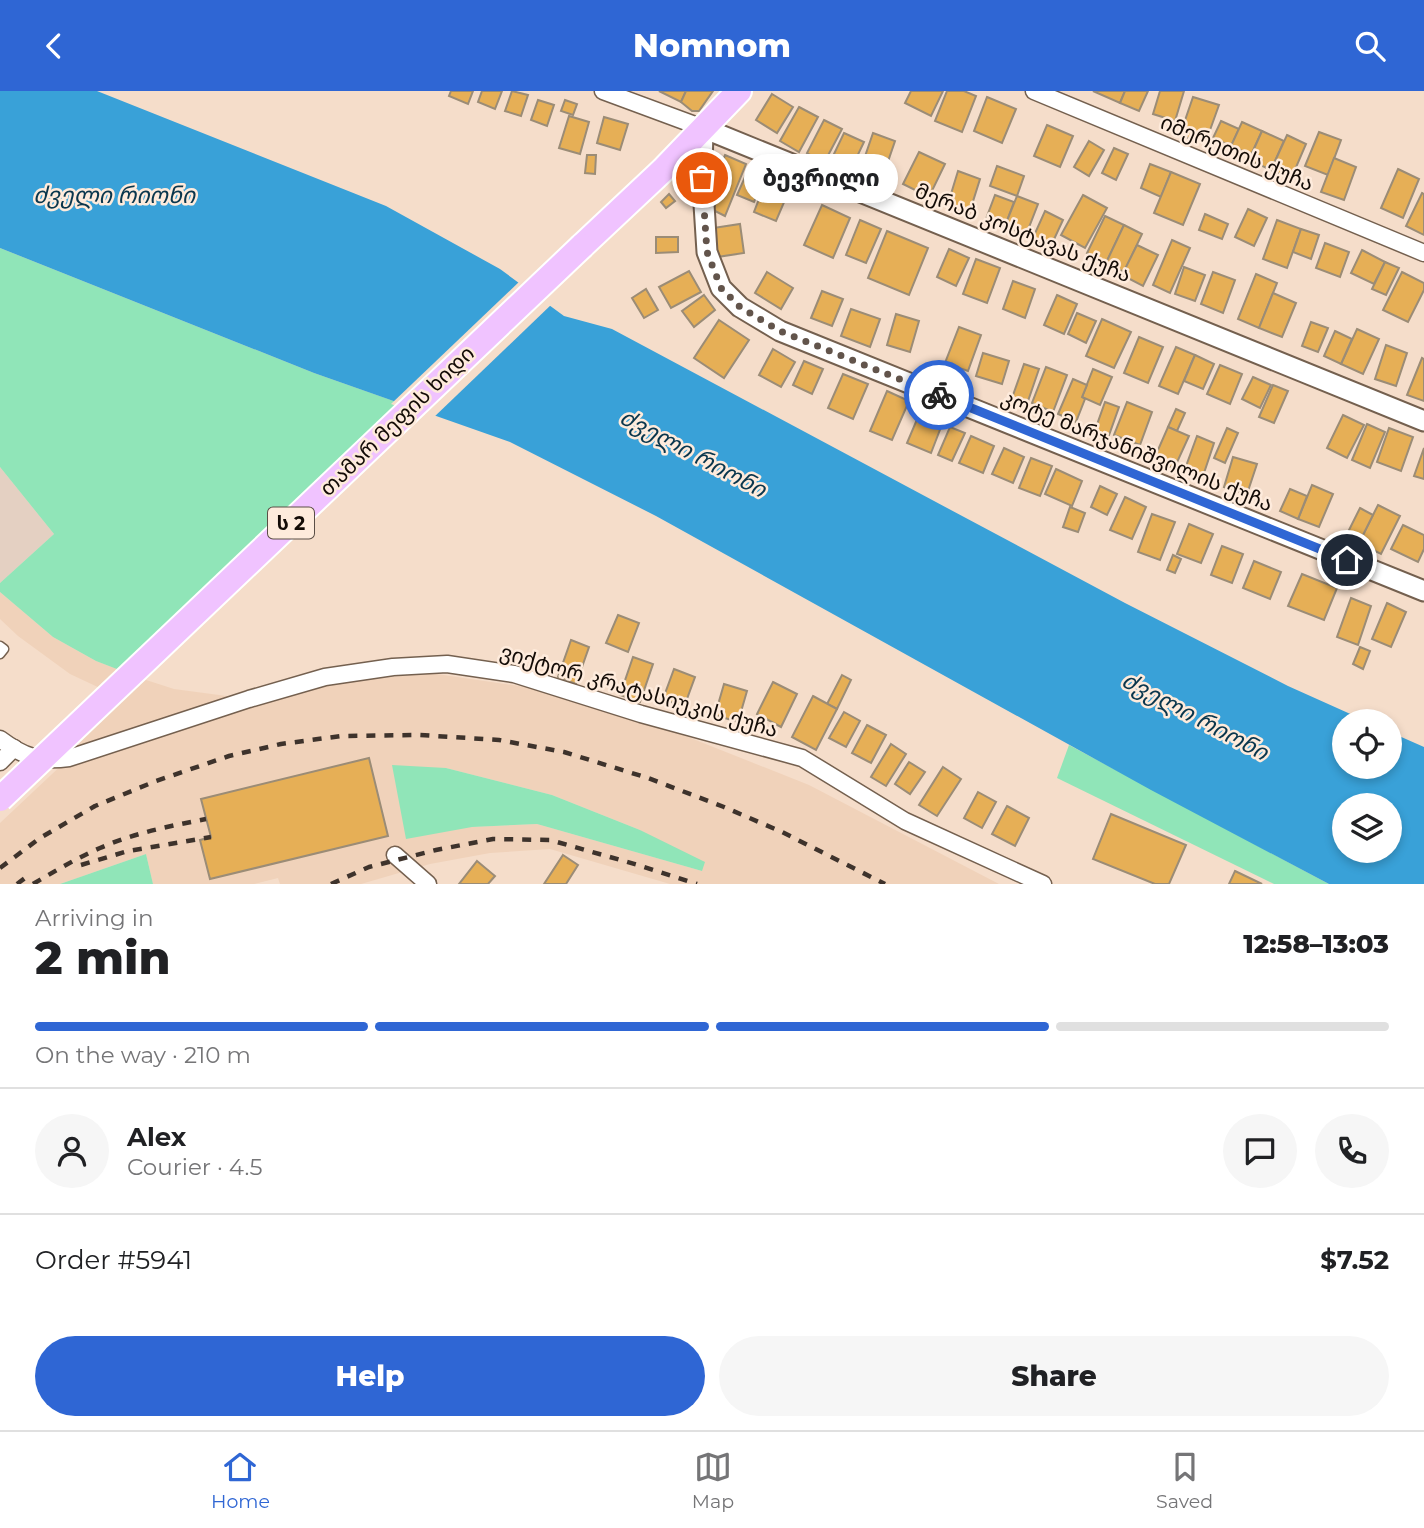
<!DOCTYPE html>
<html lang="en">
<head>
<meta charset="utf-8">
<style>
	body { margin:0; font-family:Montserrat,"Noto Sans Georgian",sans-serif; background:#f6f6f6; color:#202124; height:100vh; display:flex; flex-direction:column; font-size:26px; white-space:nowrap }
	* { box-sizing:border-box; margin:0 }
	p { font-size:23px; color:#757577 }
	.icon { flex:none; width:38px; height:38px; fill:none; stroke:currentColor; stroke-width:2; stroke-linecap:round; stroke-linejoin:round }
	.map { position:relative; height:793px; overflow:hidden }
	.sheet { display:flex; flex-direction:column; background:#fff; flex:1 }
	.sheet>* { flex:none }
	.tools { position:absolute; left:1332px; top:618px; display:grid; gap:14px }
	.tools a { display:grid; place-items:center; width:70px; height:70px; border-radius:50%; background:#fff; box-shadow:0 4px 10px #0003; font-size:35px }
	.pin { position:absolute; display:grid; place-items:center; width:60px; height:60px; color:#fff; margin:-30px; border:4px solid #fff; border-radius:50%; box-shadow:0 2px 7px #0007 }
	.courier { position:absolute; display:grid; place-items:center; width:70px; height:70px; margin:-35px; border:5px solid #2f66d4; border-radius:50%; background:#fff; color:#222; box-shadow:0 2px 9px #0007 }
	.bubble { position:absolute; height:49px; border-radius:24px; background:#fff; box-shadow:0 4px 10px #0003; font-size:23px; font-weight:800; line-height:49px; text-align:center }
	.overview em { font-style:normal; font-weight:800 }
	.overview div { display:flex; flex-direction:column-reverse }
	.overview { display:flex; align-items:center; justify-content:space-between; height:119px; padding:0 35px }
	h1 { font-size:46px; font-weight:800; line-height:52px }
	.bar { display:grid; grid-template-columns:repeat(4,1fr); gap:10px 7px; align-content:center; height:84px; padding:0 35px }
	.bar i { height:9px; border-radius:5px; background:#e0e0e0 }
	.bar .on { background:#2f66d4 }
	.bar p { grid-column:span 4 }
	.line { display:flex; align-items:center; gap:18px; padding:0 35px; border-top:2px solid #e0e0e0 }
	.line div { flex:1 }
	.round { display:grid; place-items:center; flex:none; width:74px; height:74px; border-radius:37px; background:#f6f6f6 }
	.action { display:flex; gap:14px; margin-top:auto; padding:14px 35px }
	.action a { flex:1; height:80px; border-radius:42px; background:#2f66d4; color:#fff; font-size:28px; font-weight:800; line-height:80px; text-align:center }
	.action a+a { background:#f6f6f6; color:#202124 }
	header { display:flex; justify-content:space-between; align-items:center; height:91px; padding:0 35px; background:#2f66d4; color:#fff; font-size:32px; font-weight:800 }
	.menu { display:flex; justify-content:space-around; align-items:center; height:98px; border-top:2px solid #e0e0e0; background:#fff; font-size:19px; color:#757577 }
	.menu a { display:grid; justify-items:center; gap:4px }
	.menu .on { color:#2f66d4 }
	.map>svg:first-child { display:block }
</style>
</head>
<body>
<header><svg class="icon" aria-label="back" viewBox="0 0 24 24"><path d="M15 5l-7 7 7 7"/></svg>Nomnom<svg class="icon" aria-label="search" viewBox="0 0 24 24"><circle cx="10" cy="10" r="6"/><path d="M15 15l6 6"/></svg></header>
<div class="map">
<svg width="1424" height="793" viewBox="0 0 1424 793">
	<rect width="100%" height="100%" fill="#f5ddca"/>
	<path fill="#e4d0c2" d="M0 376 54 443 0 492Z"/>
	<path fill="#f0d2ba" fill-rule="evenodd" d="M0 501 53 546 96 570 143 588 174 598 249 608 316 594 430 582 533 597 678 642 809 694 999 793H670L550 758 490 762 430 773 361 793H280L278 787 254 793H153L146 763 60 793H0V732L68 668 47 669 102 598 70 583 18 545 0 528ZM446 677 552 704 640 739 702 780 537 733 472 736Z"/>
	<g fill="#90e5b8">
		<path d="M0 157 314 282 408 315 122 580 96 570 53 546 0 501V492L54 443 0 376Z"/>
		<path d="M1069 654 1329 793H1274L1057 687Z"/>
		<path d="M392 674 446 677 552 704 640 739 705 771 702 780 537 733 472 736 406 748Z"/>
		<path d="M146 763 153 793H60Z"/>
	</g>
	<path fill="#39a1d8" fill-rule="evenodd" d="M0 0H97L386 115 500 178 564 225 612 238 1125 512 1288 595 1366 630H1344V676H1390V641L1424 656V793H1329L1151 699 656 425 510 351 314 282 0 157ZM1344 714H1390V760H1344Z"/>
	<path fill="#f5ddca" d="M521 189 553 212 432 328 391 313Z"/>
	<g fill="#e6af56" stroke="#9b8c76" stroke-width="2">
		<path d="M451 0H473L468 13 449 5Z"/>
		<path d="M482 0H502L495 18 478 11Z"/>
		<path d="M512 0 528 4 521 25 505 20Z"/>
		<path d="M659 0H686L681 11Z"/>
		<path d="M686 0H713L699 20H692L681 11Z"/>
		<path d="M911 0H943L931 25 905 12Z"/>
		<path d="M947 0H964L976 5 962 41 935 30Z"/>
		<path d="M1093 0H1125L1120 12Z"/>
		<path d="M1125 0H1148L1139 20 1120 12Z"/>
		<path d="M1160 0H1184L1175 30 1153 23Z"/>
		<path d="M772 3 793 16 777 42 756 29Z"/>
		<path d="M987 6 1016 18 1002 52 974 40Z"/>
		<path d="M1193 6 1219 14 1205 53 1180 44Z"/>
		<path d="M538 9 554 14 547 35 531 29Z"/>
		<path d="M565 9 577 13 573 24 561 20Z"/>
		<path d="M799 16 818 26 799 61 780 50Z"/>
		<path d="M569 25 589 31 580 63 559 57Z"/>
		<path d="M604 26 628 33 620 59 597 52Z"/>
		<path d="M824 29 842 38 824 72 807 62Z"/>
		<path d="M1221 30 1239 38 1231 55 1213 47Z"/>
		<path d="M1242 31 1262 40 1251 64 1231 55Z"/>
		<path d="M1047 34 1073 45 1060 76 1034 65Z"/>
		<path d="M1262 40 1284 50 1271 79 1249 69Z"/>
		<path d="M1319 41 1341 49 1328 84 1305 75Z"/>
		<path d="M844 42 864 51 853 74 833 65Z"/>
		<path d="M873 42 895 50 882 88 860 80Z"/>
		<path d="M1287 44 1306 53 1291 88 1271 79Z"/>
		<path d="M1089 50 1104 59 1089 85 1074 76Z"/>
		<path d="M1114 57 1128 63 1116 89 1102 82Z"/>
		<path d="M919 61 945 73 929 106 903 93Z"/>
		<path d="M587 64H596L595 83 585 82Z"/>
		<path d="M725 64 746 73 725 125 713 119 717 109 708 106Z"/>
		<path d="M1334 67 1356 76 1344 109 1321 101Z"/>
		<path d="M1150 73 1171 81 1161 106 1141 97Z"/>
		<path d="M997 75 1024 85 1017 105 990 95Z"/>
		<path d="M749 77 765 84 754 111 737 104Z"/>
		<path d="M1398 78 1419 88 1403 127 1381 117Z"/>
		<path d="M958 80 980 88 969 123 947 116Z"/>
		<path d="M1171 81 1200 93 1183 134 1154 122Z"/>
		<path d="M768 85 791 95 776 130 754 121Z"/>
		<path d="M1422 102 1424 103V144L1406 135Z"/>
		<path d="M669 103 675 110 666 117 661 111Z"/>
		<path d="M995 104 1014 111 1005 135 986 128Z"/>
		<path d="M1083 104 1107 117 1085 157 1061 144Z"/>
		<path d="M1017 105 1038 113 1026 144 1005 135Z"/>
		<path d="M822 114 850 127 833 167 804 154Z"/>
		<path d="M1248 118 1267 127 1254 155 1235 146Z"/>
		<path d="M1045 120 1063 129 1050 157 1032 149Z"/>
		<path d="M1205 123 1228 133 1222 148 1199 139Z"/>
		<path d="M1105 125 1124 134 1106 172 1087 162Z"/>
		<path d="M860 129 881 138 866 172 846 164Z"/>
		<path d="M1277 129 1301 138 1287 177 1263 168Z"/>
		<path d="M740 133 744 162 717 166 713 137Z"/>
		<path d="M1124 134 1142 143 1124 181 1106 172Z"/>
		<path d="M1301 138 1319 144 1311 168 1293 161Z"/>
		<path d="M887 140 928 157 909 204 868 187Z"/>
		<path d="M656 146H678V161L656 162Z"/>
		<path d="M1172 149 1190 157 1170 202 1153 194Z"/>
		<path d="M1325 152 1349 161 1340 186 1316 177Z"/>
		<path d="M1137 154 1158 164 1143 195 1122 184Z"/>
		<path d="M949 158 969 167 956 195 937 186Z"/>
		<path d="M1362 159 1385 171 1374 193 1351 182Z"/>
		<path d="M976 168 1000 177 987 212 963 203Z"/>
		<path d="M1385 171 1399 177 1386 204 1372 198Z"/>
		<path d="M1184 176 1205 184 1195 210 1175 203Z"/>
		<path d="M689 180 701 201 671 217 659 196Z"/>
		<path d="M767 181 793 197 781 218 755 202Z"/>
		<path d="M1213 181 1235 189 1223 222 1201 213Z"/>
		<path d="M1402 181 1424 192V199L1408 231 1383 219Z"/>
		<path d="M1256 183 1277 192 1259 237 1238 228Z"/>
		<path d="M1013 190 1035 198 1025 227 1003 218Z"/>
		<path d="M646 198 658 219 644 227 632 207Z"/>
		<path d="M822 200 843 208 832 235 811 227Z"/>
		<path d="M1273 202 1296 212 1282 246 1259 237Z"/>
		<path d="M704 204 715 219 694 236 682 220Z"/>
		<path d="M1057 204 1077 213 1064 243 1044 234Z"/>
		<path d="M851 218 880 228 870 256 841 245Z"/>
		<path d="M1077 222 1096 230 1086 252 1068 243Z"/>
		<path d="M896 223 919 230 910 261 887 254Z"/>
		<path d="M1102 228 1131 241 1114 277 1086 265Z"/>
		<path d="M719 229 749 249 724 287 694 267Z"/>
		<path d="M1311 231 1328 237 1318 261 1302 255Z"/>
		<path d="M959 236 981 244 968 280 945 272Z"/>
		<path d="M1357 238 1379 248 1363 283 1341 273Z"/>
		<path d="M1335 240 1352 248 1341 273 1324 265Z"/>
		<path d="M1139 246 1163 256 1148 292 1124 282Z"/>
		<path d="M1386 254 1407 262 1396 295 1375 288Z"/>
		<path d="M1176 256 1195 264 1178 303 1159 295Z"/>
		<path d="M773 258 795 271 781 296 759 284Z"/>
		<path d="M983 262 1009 270 1002 293 976 285Z"/>
		<path d="M1195 264 1214 273 1203 298 1184 290Z"/>
		<path d="M1422 267 1424 268V310L1407 304Z"/>
		<path d="M804 270 823 278 812 303 793 294Z"/>
		<path d="M1024 273 1039 278 1027 313 1012 307Z"/>
		<path d="M1220 274 1242 283 1230 313 1207 303Z"/>
		<path d="M1046 276 1067 284 1053 321 1032 312Z"/>
		<path d="M1093 278 1112 286 1100 314 1082 306Z"/>
		<path d="M843 283 868 293 853 328 828 317Z"/>
		<path d="M1253 286 1271 294 1260 317 1242 308Z"/>
		<path d="M1073 288 1087 294 1082 306 1085 308 1076 331 1058 323Z"/>
		<path d="M1273 294 1288 300 1274 332 1259 326Z"/>
		<path d="M887 300 909 310 892 349 870 340Z"/>
		<path d="M1105 311 1119 316 1108 347 1094 342Z"/>
		<path d="M1127 311 1152 321 1140 354 1114 344Z"/>
		<path d="M1176 318 1185 322 1177 340 1168 336Z"/>
		<path d="M1343 324 1364 334 1347 367 1327 357Z"/>
		<path d="M918 326 941 336 931 362 907 352Z"/>
		<path d="M1367 333 1385 341 1370 377 1352 369Z"/>
		<path d="M950 336 965 342 952 370 938 364Z"/>
		<path d="M1168 336 1189 345 1174 378 1154 368Z"/>
		<path d="M1227 337 1238 342 1225 372 1214 367Z"/>
		<path d="M1389 337 1413 346 1401 380 1377 371Z"/>
		<path d="M971 345 994 355 983 382 959 372Z"/>
		<path d="M1197 345 1214 352 1203 385 1185 378Z"/>
		<path d="M1004 357 1024 366 1013 392 992 383Z"/>
		<path d="M1424 357V388L1414 385Z"/>
		<path d="M1233 366 1257 373 1247 403 1224 396Z"/>
		<path d="M1031 367 1052 375 1040 405 1019 397Z"/>
		<path d="M1056 378 1082 390 1072 415 1045 403Z"/>
		<path d="M1312 394 1333 403 1319 436 1298 428Z"/>
		<path d="M1100 395 1117 403 1107 424 1091 416Z"/>
		<path d="M1290 398 1307 405 1298 428 1280 420Z"/>
		<path d="M1125 406 1146 416 1132 448 1110 439Z"/>
		<path d="M1378 414 1400 425 1381 463 1359 452Z"/>
		<path d="M1070 416 1085 422 1078 441 1063 436Z"/>
		<path d="M1360 417 1373 424 1359 452 1346 445Z"/>
		<path d="M1152 423 1175 431 1160 469 1138 461Z"/>
		<path d="M1189 433 1213 443 1201 472 1177 463Z"/>
		<path d="M1403 434 1424 444V458L1418 471 1391 458Z"/>
		<path d="M1222 455 1243 463 1232 492 1211 484Z"/>
		<path d="M1173 464 1181 468 1175 482 1167 479Z"/>
		<path d="M1254 470 1281 481 1270 508 1243 497Z"/>
		<path d="M1302 483 1337 497 1324 529 1288 515Z"/>
		<path d="M1351 507 1371 515 1358 554 1337 546Z"/>
		<path d="M1387 512 1406 521 1391 556 1372 548Z"/>
		<path d="M618 524 639 532 628 561 606 552Z"/>
		<path d="M571 549 589 556 576 593 558 586Z"/>
		<path d="M1360 556 1370 560 1363 578 1353 573Z"/>
		<path d="M633 566 653 573 640 611 620 604Z"/>
		<path d="M674 578 695 586 684 616 663 608Z"/>
		<path d="M842 584 851 589 837 618 827 613Z"/>
		<path d="M773 591 797 603 781 636 757 623Z"/>
		<path d="M724 593 747 600 738 631 715 624Z"/>
		<path d="M813 605 837 618 816 659 792 646Z"/>
		<path d="M844 621 860 630 846 656 829 647Z"/>
		<path d="M867 634 886 644 871 672 852 662Z"/>
		<path d="M891 653 906 663 886 695 871 686Z"/>
		<path d="M369 667 388 745 210 788 200 749 211 746 201 708Z"/>
		<path d="M909 671 925 681 910 703 895 693Z"/>
		<path d="M943 676 961 688 937 725 919 714Z"/>
		<path d="M978 701 996 711 982 737 964 727Z"/>
		<path d="M1007 715 1029 727 1015 755 992 743Z"/>
		<path d="M1111 723 1186 754 1169 793H1155L1093 768Z"/>
		<path d="M563 764 578 774 566 793H544Z"/>
		<path d="M477 770 495 785 488 793H459Z"/>
		<path d="M1235 780 1262 793H1229Z"/>
	</g>
	<g fill="none" stroke-linecap="round" stroke-linejoin="round">
		<g stroke="#74604f" stroke-width="11">
			<path id="service" d="M0 555 4 558 0 563"/>
		</g>
		<g stroke="#74604f" stroke-width="19">
			<g id="minor">
				<path d="M603 0 703 37"/>
				<path d="M1034 0 1424 162"/>
				<path d="M0 648C24 666 39 671 69 667L249 608 325 586 393 576 447 573 514 583 641 623 802 667 905 730 1043 793"/>
				<path d="M0 671 14 657"/>
				<path d="M395 764 428 793"/>
			</g>
		</g>
		<g stroke="#74604f" stroke-width="23">
			<path id="tertiary" d="M1424 330 703 37 702 82 707 161 721 197 740 216 780 240 1424 500"/>
		</g>
		<g stroke="#fff" stroke-width="28">
			<path id="trunk" d="M582 155 663 79 739 0"/>
		</g>
		<use href="#service" stroke="#fff" stroke-width="8"/>
		<use href="#minor" stroke="#fff" stroke-width="16"/>
		<use href="#tertiary" stroke="#fff" stroke-width="19"/>
		<use href="#trunk" stroke="#f0c3ff" stroke-width="24"/>
		<g stroke="#3e332c" stroke-width="4.5" stroke-dasharray="9 9" stroke-linecap="butt">
			<path d="M81 774 128 760 211 746"/>
			<path d="M0 777 40 747 95 715 156 690 229 665 281 653 341 645 420 644 499 649 564 661 648 687 724 716 782 741 885 793"/>
			<path d="M17 793 29 784"/>
			<path d="M33 793C55 780 77 767 100 757 134 742 170 735 206 728"/>
			<path d="M331 793 369 776 436 759 493 748 550 749 638 774 697 793"/>
		</g>
		<g stroke="#fff" stroke-width="28" stroke-linecap="butt">
			<path id="trunk-bridge" d="M0 708 582 155"/>
		</g>
		<use href="#trunk-bridge" stroke="#f0c3ff" stroke-width="24"/>
	</g>
	<g fill="none" stroke-linecap="round" stroke-linejoin="round">
		<path stroke="#62544b" stroke-width="7" stroke-dasharray="0 12.6" d="M702 87 707 161 721 197 740 216 780 240 939 304"/>
		<path stroke="#2f66d4" stroke-width="9" d="M939 304 1347 469"/>
	</g>
	<g text-anchor="middle" stroke-width="5" stroke-linejoin="round" paint-order="stroke">
		<rect fill="#feebdc" stroke="#5a4e46" stroke-width="2" x="268" y="416.5" width="46" height="31" rx="5"/>
		<g font-size="19" font-weight="bold" fill="#130b06">
			<text x="291" y="439">ს 2</text>
		</g>
		<g font-size="21" fill="#130b06" stroke="#feebdc">
			<text transform="translate(1237 62) rotate(23)" y="7">იმერეთის ქუჩა</text>
			<text transform="translate(1023 142) rotate(22)" y="7">მერაბ კოსტავას ქუჩა</text>
			<text transform="translate(397 330) rotate(-44)" y="7">თამარ მეფის ხიდი</text>
			<text transform="translate(1137 360) rotate(22)" y="7">კოტე მარჯანიშვილის ქუჩა</text>
			<text transform="translate(639 600) rotate(16)" y="7">ვიქტორ კრატასიუკის ქუჩა</text>
		</g>
		<g font-size="23" font-style="italic" fill="#09364d" stroke="#feebdc">
			<text x="114" y="112">ძველი რიონი</text>
			<text transform="translate(693 362) rotate(28)" y="8">ძველი რიონი</text>
			<text transform="translate(1195 625) rotate(28)" y="8">ძველი რიონი</text>
		</g>
	</g>
</svg>
<div class="tools">
<a><svg class="icon" aria-label="locate" viewBox="0 0 24 24"><circle cx="12" cy="12" r="6"/><path d="M12 2v4M12 18v4M2 12h4M18 12h4"/></svg></a>
<a><svg class="icon" aria-label="layers" viewBox="0 0 24 24"><path d="M12 4l9 5-9 5-9-5zM3 14l9 5 9-5"/></svg></a>
</div>
<div class="pin" style="left:702px;top:87px;background:#ea580c"><svg class="icon" aria-label="bag" viewBox="0 0 24 24"><path d="M5 8h14l-1 12H6zM9 8a3 3 0 0 1 6 0"/></svg></div>
<div class="pin" style="left:1347px;top:469px;background:#1f2937"><svg class="icon" aria-label="home" viewBox="0 0 24 24"><path d="M3 11l9-7 9 7M6 9v11h12V9"/></svg></div>
<div class="courier" style="left:939px;top:304px"><svg class="icon" aria-label="bike" viewBox="0 0 24 24"><circle cx="6" cy="16" r="4"/><circle cx="18" cy="16" r="4"/><path d="M6 16l4-8h5l3 8M10 8l3 8H6M13 5h3"/></svg></div>
<div class="bubble" style="left:744px;top:63px;width:154px">ბევრილი</div>
</div>
<section class="sheet">
<div class="overview"><div><h1>2 min</h1><p>Arriving in</p></div><em>12:58–13:03</em></div>
<div class="bar"><i class="on"></i><i class="on"></i><i class="on"></i><i></i><p>On the way · 210 m</p></div>
<div class="line" style="height:126px"><a class="round"><svg class="icon" aria-label="person" viewBox="0 0 24 24"><circle cx="12" cy="8" r="4"/><path d="M4 21q1-7 8-7t8 7"/></svg></a><div><b>Alex</b><p>Courier · 4.5</p></div><a class="round"><svg class="icon" aria-label="chat" viewBox="0 0 24 24"><path d="M4 5h16v11H9l-5 4z"/></svg></a><a class="round"><svg class="icon" aria-label="phone" viewBox="0 0 24 24"><path d="M5 4h4l2 5-3 2q2 4 5 5l2-3 5 2v4C11 20 4 13 5 4z"/></svg></a></div>
<div class="line" style="height:91px"><div>Order #5941</div><b>$7.52</b></div>
<div class="action"><a>Help</a><a>Share</a></div>
</section>
<nav class="menu">
<a class="on"><svg class="icon" aria-label="home" viewBox="0 0 24 24"><path d="M3 11l9-7 9 7M6 9v11h12V9"/></svg>Home</a>
<a><svg class="icon" aria-label="map" viewBox="0 0 24 24"><path d="M3 6l6-2 6 2 6-2v14l-6 2-6-2-6 2zM9 4v14M15 6v14"/></svg>Map</a>
<a><svg class="icon" aria-label="saved" viewBox="0 0 24 24"><path d="M7 4h10v16l-5-4-5 4z"/></svg>Saved</a>
</nav>
</body>
</html>
